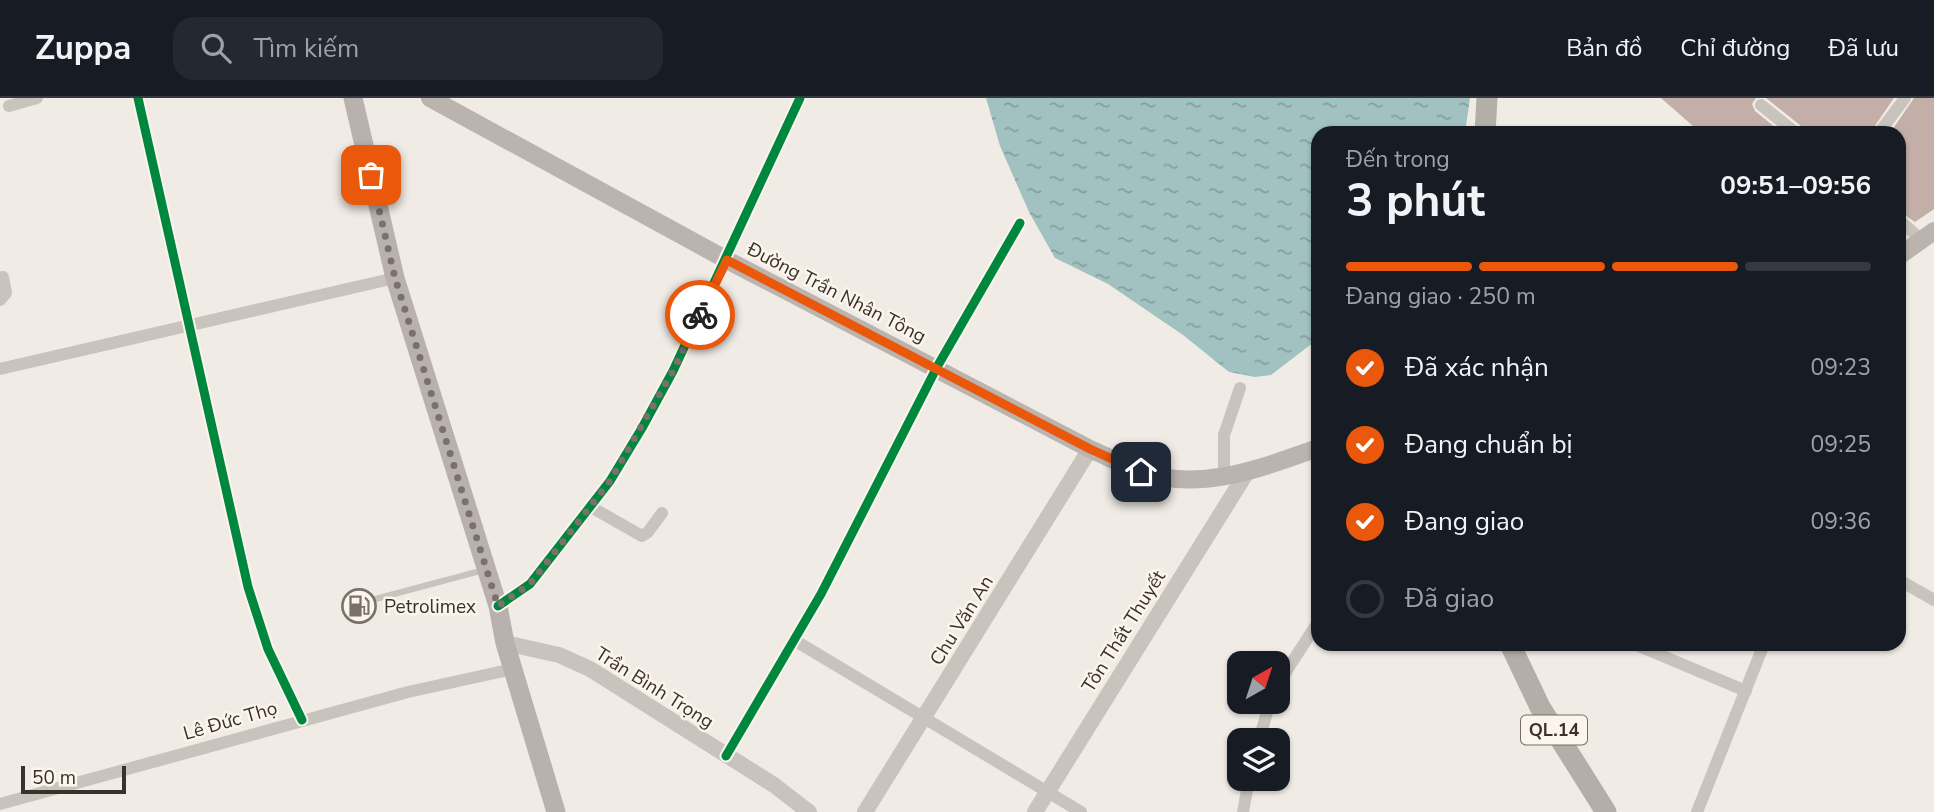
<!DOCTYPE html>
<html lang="vi">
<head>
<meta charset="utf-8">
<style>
	body { margin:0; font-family:"Nunito Sans",sans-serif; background:#242831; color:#f1f3f6; height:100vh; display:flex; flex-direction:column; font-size:26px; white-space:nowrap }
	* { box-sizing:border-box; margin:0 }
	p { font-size:23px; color:#9ea1a6 }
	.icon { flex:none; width:38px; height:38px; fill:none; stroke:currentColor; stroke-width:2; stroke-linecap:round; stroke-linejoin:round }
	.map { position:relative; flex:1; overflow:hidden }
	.side { position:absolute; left:1311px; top:28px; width:595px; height:525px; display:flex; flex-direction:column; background:#171b24; border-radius:21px; box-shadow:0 2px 5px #0004 }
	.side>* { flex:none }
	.needle { width:46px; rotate:39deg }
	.tools { position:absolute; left:1227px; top:553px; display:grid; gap:14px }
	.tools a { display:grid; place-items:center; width:63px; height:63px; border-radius:14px; background:#171b24; box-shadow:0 2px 5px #0004; font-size:35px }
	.scale { position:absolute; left:21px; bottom:18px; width:105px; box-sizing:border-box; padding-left:7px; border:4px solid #3b302b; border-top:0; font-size:19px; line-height:24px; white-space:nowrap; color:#3b302b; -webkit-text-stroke:5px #fbf5ee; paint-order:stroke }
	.pin { position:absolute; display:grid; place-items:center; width:60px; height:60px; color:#fff; margin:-30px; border-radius:14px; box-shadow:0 4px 10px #0006 }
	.courier { position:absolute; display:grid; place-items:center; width:70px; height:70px; margin:-35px; border:5px solid #ea580c; border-radius:50%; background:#fff; color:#222; box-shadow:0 2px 9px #0007 }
	.head em { font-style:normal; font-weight:700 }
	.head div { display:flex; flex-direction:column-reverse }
	.head { display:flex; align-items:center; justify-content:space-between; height:119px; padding:0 35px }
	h1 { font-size:46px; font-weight:700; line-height:52px }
	.bar { display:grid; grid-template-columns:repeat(4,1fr); gap:10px 7px; align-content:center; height:84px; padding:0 35px }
	.bar i { height:9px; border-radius:5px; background:#363941 }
	.bar .selected { background:#ea580c }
	.bar p { grid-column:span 4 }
	ol { padding:0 35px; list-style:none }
	li { display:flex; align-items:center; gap:21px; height:77px }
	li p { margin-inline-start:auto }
	li .icon { padding:7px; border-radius:50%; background:#ea580c; color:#fff; stroke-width:4 }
	li:last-child { color:#9ea1a6 }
	li i { width:38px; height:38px; border:4px solid #363941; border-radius:50% }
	header { display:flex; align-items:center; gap:42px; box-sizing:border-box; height:98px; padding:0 35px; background:#171b24; border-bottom:2px solid #363941 }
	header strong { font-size:33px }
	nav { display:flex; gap:38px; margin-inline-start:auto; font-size:24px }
	.search { width:490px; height:63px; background:#242831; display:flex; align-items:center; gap:18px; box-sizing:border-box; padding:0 24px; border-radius:21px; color:#9ea1a6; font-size:26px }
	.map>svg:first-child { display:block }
</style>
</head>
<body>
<header>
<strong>Zuppa</strong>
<div class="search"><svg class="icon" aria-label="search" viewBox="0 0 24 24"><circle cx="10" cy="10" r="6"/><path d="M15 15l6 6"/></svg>Tìm kiếm</div>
<nav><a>Bản đồ</a><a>Chỉ đường</a><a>Đã lưu</a></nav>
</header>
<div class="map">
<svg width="1934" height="714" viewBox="0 0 1934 714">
	<defs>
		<pattern id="water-ripples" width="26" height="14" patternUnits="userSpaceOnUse" patternTransform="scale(1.75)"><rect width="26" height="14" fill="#a1c2c1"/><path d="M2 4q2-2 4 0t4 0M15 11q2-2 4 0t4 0" fill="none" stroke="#849e9d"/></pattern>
	</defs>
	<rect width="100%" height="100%" fill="#f0ebe5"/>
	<path fill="url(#water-ripples)" d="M986 0H1470L1465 35H1318V241L1271 277 1255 279 1229 274 1183 237 1108 186 1055 160 1029 114 1000 48Z"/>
	<g fill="#c3afa7">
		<path d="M1661 0H1756L1752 6 1755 13 1782 35H1701Z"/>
		<path d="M1766 0H1894L1870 35H1805L1801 28Z"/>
		<path d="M1914 0H1934V111L1915 124 1899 113V35H1890Z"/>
	</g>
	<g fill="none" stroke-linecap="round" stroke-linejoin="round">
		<path stroke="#c9c3be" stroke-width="6" d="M364 504 484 472"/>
		<g stroke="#c9c3be" stroke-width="12">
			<path d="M138 0 248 489 268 551 302 622"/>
			<path d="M1761 7 1796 35"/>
			<path d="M9 8 37 0"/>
			<path d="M1879 35 1905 0"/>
			<path d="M1899 122 1923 143"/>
			<path d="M0 202 6 195 3 179"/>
			<path d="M0 271 395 180"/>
			<path d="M1224 379V337L1240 290"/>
			<path d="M591 409 642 438 648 434 662 415"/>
			<path d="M1899 482 1934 502"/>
			<path d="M498 508 530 486 610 383 642 330 673 273 800 0"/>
			<path d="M794 542 1081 714"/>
			<path d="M1634 546 1746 593"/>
			<path d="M1278 586 1318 524"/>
			<path d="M1259 642 1270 604"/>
			<path d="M726 658 821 496 937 269 1020 125"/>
			<path d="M0 706 408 594 513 571"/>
			<path d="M1243 714 1249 681"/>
			<path d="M1697 714 1764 546"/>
		</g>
		<g stroke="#c9c3be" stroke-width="16">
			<path d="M505 545 559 557 590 571 774 687 809 714"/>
			<path d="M865 714 1090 351"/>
			<path d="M1035 714 1247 374"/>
		</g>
		<g stroke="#bab3ae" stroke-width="18">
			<path d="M430 0 727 162 1090 351C1106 358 1123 367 1139 373 1200 395 1261 370 1318 350"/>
			<path d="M1899 158 1934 133"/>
		</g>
		<path stroke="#b8b1ad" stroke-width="19" d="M353 0 395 180 498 508 505 545 556 714"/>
		<g stroke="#b4aea8" stroke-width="21">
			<path d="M1485 35 1487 0"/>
			<path d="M1510 546 1540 609 1606 714"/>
		</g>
		<g stroke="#fbf5ee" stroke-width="13">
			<g id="cycleway">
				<path d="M138 0 248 489 268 551 302 622"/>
				<path d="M498 508 530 486 610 383 642 330 673 273 800 0"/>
				<path d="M726 658 821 496 937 269 1020 125"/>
			</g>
		</g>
		<use href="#cycleway" stroke="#00873e" stroke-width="9"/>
	</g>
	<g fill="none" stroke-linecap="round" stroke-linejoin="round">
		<path stroke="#7a716c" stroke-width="7" stroke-dasharray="0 12.6" d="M371 77 395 180 498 508 530 486 610 383 673 273 700 217"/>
		<path stroke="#ea580c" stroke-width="9" d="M700 217 727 162 1090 351 1141 374"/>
	</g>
	<defs>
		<g id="fuel-ring" transform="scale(1.75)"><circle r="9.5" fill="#fbf5ee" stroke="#7a716c" stroke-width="1.5"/><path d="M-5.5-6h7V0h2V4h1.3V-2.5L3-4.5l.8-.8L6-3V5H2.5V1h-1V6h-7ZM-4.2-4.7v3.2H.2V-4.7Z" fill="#7a716c"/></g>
	</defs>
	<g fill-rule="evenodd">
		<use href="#fuel-ring" x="359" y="508"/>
	</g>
	<g text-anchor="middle" stroke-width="5" stroke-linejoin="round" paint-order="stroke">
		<rect fill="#fbf5ee" stroke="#756b66" stroke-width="2" x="1521" y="617.5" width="66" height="29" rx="5"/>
		<g font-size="18" font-weight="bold" fill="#3b302b">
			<text x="1554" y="638">QL.14</text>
		</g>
		<g font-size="19" fill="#3b302b" stroke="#fbf5ee">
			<text transform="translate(837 194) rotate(27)" y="7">Đường Trần Nhân Tông</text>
			<text transform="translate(961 522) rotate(-58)" y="7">Chu Văn An</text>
			<text transform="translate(1123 533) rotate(-58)" y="7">Tôn Thất Thuyết</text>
			<text transform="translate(655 589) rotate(32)" y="7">Trần Bình Trọng</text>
			<text transform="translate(230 622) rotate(-16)" y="7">Lê Đức Thọ</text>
		</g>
		<g font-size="19" fill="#3b302b" stroke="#fbf5ee" text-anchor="start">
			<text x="384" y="515">Petrolimex</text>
		</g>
	</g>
</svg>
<div class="tools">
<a><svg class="needle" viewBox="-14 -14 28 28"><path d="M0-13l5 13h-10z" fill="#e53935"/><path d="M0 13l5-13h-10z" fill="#9ea1a6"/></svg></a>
<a><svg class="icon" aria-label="layers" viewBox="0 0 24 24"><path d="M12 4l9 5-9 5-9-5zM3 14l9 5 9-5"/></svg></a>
</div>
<div class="scale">50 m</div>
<div class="pin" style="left:371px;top:77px;background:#ea580c"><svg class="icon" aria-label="bag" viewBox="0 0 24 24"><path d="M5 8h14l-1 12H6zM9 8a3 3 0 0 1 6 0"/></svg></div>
<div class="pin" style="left:1141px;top:374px;background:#1f2937"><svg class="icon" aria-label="home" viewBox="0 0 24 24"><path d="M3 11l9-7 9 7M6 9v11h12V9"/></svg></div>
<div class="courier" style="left:700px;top:217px"><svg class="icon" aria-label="bike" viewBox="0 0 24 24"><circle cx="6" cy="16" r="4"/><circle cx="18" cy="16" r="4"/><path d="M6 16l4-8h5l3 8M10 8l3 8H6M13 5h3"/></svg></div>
<section class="side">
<div class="head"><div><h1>3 phút</h1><p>Đến trong</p></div><em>09:51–09:56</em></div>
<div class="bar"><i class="selected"></i><i class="selected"></i><i class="selected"></i><i></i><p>Đang giao · 250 m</p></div>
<ol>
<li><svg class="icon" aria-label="check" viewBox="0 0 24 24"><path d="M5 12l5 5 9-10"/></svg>Đã xác nhận<p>09:23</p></li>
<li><svg class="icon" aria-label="check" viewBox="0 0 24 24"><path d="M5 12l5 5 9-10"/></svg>Đang chuẩn bị<p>09:25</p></li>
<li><svg class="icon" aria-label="check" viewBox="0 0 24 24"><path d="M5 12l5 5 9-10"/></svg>Đang giao<p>09:36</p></li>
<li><i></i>Đã giao</li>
</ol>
</section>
</div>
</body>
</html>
